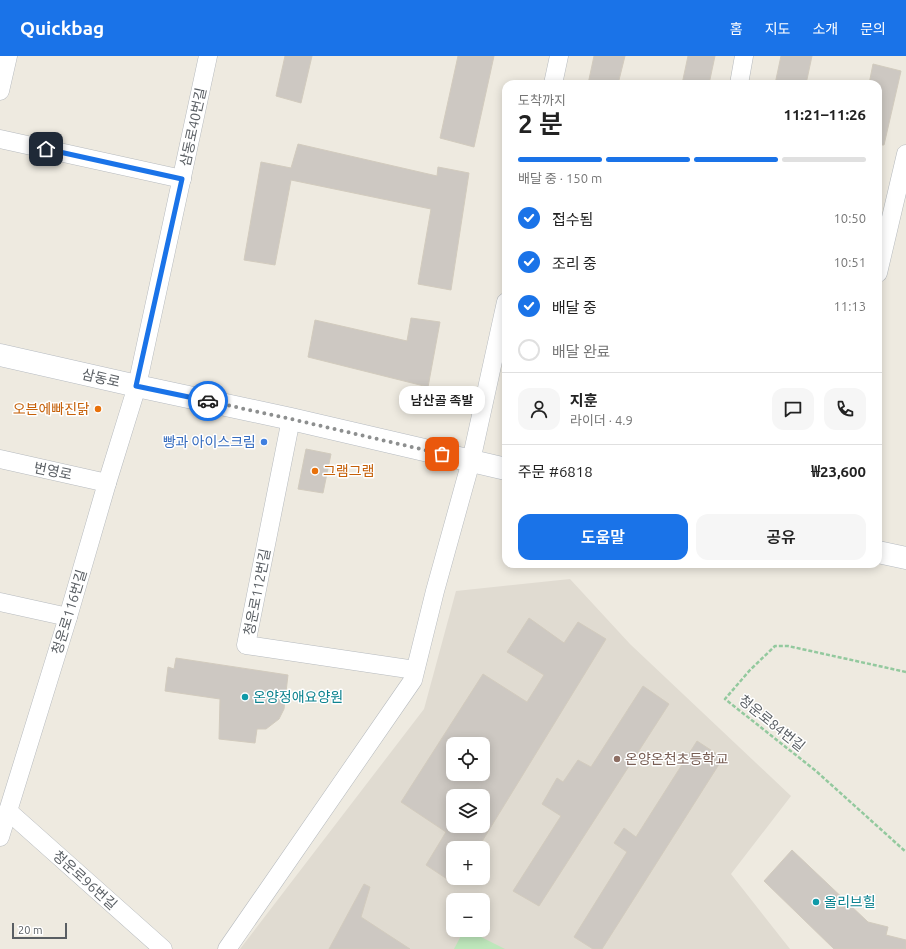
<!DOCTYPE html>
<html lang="ko">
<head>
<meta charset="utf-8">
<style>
	body { margin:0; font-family:Ubuntu,"Noto Sans KR",sans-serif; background:#f6f6f6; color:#222; height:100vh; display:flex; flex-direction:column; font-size:15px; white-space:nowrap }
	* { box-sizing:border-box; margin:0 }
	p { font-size:13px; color:#767676 }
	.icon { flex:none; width:22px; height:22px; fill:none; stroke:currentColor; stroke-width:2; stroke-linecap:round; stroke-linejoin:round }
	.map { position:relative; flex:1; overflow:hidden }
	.drawer { position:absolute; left:502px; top:24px; width:380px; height:488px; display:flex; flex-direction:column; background:#fff; border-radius:12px; box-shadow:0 2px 10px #0003 }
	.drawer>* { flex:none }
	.controls { position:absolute; left:446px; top:681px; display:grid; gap:8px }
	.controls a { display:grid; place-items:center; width:44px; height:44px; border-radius:8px; background:#fff; box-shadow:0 2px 10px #0003; font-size:20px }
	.scale { position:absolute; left:12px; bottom:10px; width:55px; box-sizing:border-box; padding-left:4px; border:2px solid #595e63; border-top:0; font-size:11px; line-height:14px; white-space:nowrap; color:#595e63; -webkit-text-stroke:3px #fff; paint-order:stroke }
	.pin { position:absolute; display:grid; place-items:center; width:34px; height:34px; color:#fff; margin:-17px; border-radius:8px; box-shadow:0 2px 6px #0006 }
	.courier { position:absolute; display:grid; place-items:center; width:40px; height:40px; margin:-20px; border:3px solid #1a73e8; border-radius:50%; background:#fff; color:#222; box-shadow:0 1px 5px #0007 }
	.bubble { position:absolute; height:28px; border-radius:12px; background:#fff; box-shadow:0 2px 10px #0003; font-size:13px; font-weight:600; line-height:28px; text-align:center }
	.headline em { font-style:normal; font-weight:600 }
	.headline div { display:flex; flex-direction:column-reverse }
	.headline { display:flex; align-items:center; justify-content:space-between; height:68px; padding:0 16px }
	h1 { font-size:26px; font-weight:600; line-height:30px }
	.bar { display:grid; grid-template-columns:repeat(4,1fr); gap:6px 4px; align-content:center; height:48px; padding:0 16px }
	.bar i { height:5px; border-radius:3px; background:#e0e0e0 }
	.bar .active { background:#1a73e8 }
	.bar p { grid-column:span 4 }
	.line { display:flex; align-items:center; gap:10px; padding:0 16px; border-top:1px solid #e0e0e0 }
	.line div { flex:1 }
	.round { display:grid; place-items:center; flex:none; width:42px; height:42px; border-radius:12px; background:#f6f6f6 }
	ol { padding:0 16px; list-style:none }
	li { display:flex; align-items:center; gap:12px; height:44px }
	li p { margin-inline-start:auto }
	li .icon { padding:4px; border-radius:50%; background:#1a73e8; color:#fff; stroke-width:4 }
	li:last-child { color:#767676 }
	li i { width:22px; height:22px; border:2px solid #e0e0e0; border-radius:50% }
	.primary-button { display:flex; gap:8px; margin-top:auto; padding:8px 16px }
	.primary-button a { flex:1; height:46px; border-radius:12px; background:#1a73e8; color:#fff; font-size:16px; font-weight:600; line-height:46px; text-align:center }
	.primary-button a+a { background:#f6f6f6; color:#222 }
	header { display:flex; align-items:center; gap:24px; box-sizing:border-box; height:56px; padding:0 20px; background:#1a73e8; color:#fff }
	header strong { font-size:19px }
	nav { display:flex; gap:22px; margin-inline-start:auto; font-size:14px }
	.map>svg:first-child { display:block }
</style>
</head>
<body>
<header>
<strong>Quickbag</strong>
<nav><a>홈</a><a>지도</a><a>소개</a><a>문의</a></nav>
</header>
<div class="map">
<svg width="906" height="893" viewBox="0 0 906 893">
	<rect width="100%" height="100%" fill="#eeeae0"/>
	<path fill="#e0dbd1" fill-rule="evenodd" d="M570 523 630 588 791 740 731 818 790 893H240L424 653 456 535ZM453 688H483V718H453ZM453 740H483V770H453ZM453 792H483V822H453ZM453 844H483V874H453Z"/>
	<path fill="#bee7bb" d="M464 874H467L505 893H454Z"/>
	<g fill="#cdc8c2" stroke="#d2cbbe" fill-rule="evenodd">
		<path d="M285 0H312L301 47 276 40Z"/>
		<path d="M458 0H494L474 91 440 82Z"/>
		<path d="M594 0H625L618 28H588Z"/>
		<path d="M688 0H715L709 28H682Z"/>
		<path d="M781 0H812L806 28H775Z"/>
		<path d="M873 8 901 15 884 89H878V28H869Z"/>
		<path d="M298 88 437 120 438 111 469 117 451 234 418 228 431 153 291 124 275 209 244 204 261 106 291 112Z"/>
		<path d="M411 262 440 266 428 331 308 301 315 264 407 285Z"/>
		<path d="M306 393 331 398 323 437 298 433Z"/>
		<path d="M529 562 564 587 578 566 606 583 478 792H453V827L426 809 446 776 401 746 483 618 527 646 544 619 507 596ZM453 688H483V718H453ZM453 740H483V770H453Z"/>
		<path d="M176 602 288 619 284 653 279 663 266 673H257L255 687 219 683 220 643 165 635 168 611 174 613Z"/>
		<path d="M643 630 669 648 539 850 513 835 561 760 542 748 557 722 563 726 578 704 591 711Z"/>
		<path d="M697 685 723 702 602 893H593L574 881 627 796 614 787 624 772 636 781Z"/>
		<path d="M792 794 868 866 888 871 886 879 906 884V893H834L764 825Z"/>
		<path d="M364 828 370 831 361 861 410 893H329Z"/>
	</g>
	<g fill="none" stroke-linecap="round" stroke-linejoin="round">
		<g stroke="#b6babe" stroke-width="19">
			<g id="street">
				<path d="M553 28 559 0"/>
				<path d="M739 28 744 0"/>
				<path d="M0 35 8 0"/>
				<path d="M0 83 182 123"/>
				<path d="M878 217 906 98"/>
				<path d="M291 363 246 589 415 614"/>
				<path d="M0 403 107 427"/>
				<path d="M0 546 68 561"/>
				<path d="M8 755 163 893"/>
				<path d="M0 781 68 561 107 427 137 330 208 0"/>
				<path d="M227 893 413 624 435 535 471 405 506 246"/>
			</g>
		</g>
		<g stroke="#b6bbc1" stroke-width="23">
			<g id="secondary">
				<path d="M0 299 137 330 291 363 506 413"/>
				<path d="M878 496 906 502"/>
			</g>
		</g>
		<path stroke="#93c99e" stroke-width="2.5" stroke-dasharray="4 2" stroke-linecap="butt" d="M906 616 788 590H775L750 614 725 643 816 715 906 796"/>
		<use href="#street" stroke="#fff" stroke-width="18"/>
		<use href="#secondary" stroke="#fff" stroke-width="22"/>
	</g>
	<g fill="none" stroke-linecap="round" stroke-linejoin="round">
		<path stroke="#8d8f8f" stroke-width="4" stroke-dasharray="0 7.2" d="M208 345 291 363 442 398"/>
		<path stroke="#1a73e8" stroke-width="5" d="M46 93 182 123 136 330 208 345"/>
	</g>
	<g fill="#e8710a" stroke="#fff" stroke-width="1.5">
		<circle cx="98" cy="353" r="4"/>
		<circle cx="315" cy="415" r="4"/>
	</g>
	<circle fill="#3f7fe0" stroke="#fff" stroke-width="1.5" cx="264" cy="386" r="4"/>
	<g fill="#0f9aa8" stroke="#fff" stroke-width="1.5">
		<circle cx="245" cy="641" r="4"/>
		<circle cx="816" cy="846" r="4"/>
	</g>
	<circle fill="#8d6e63" stroke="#fff" stroke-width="1.5" cx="617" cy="703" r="4"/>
	<g text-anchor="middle" stroke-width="3" stroke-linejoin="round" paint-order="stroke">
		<g font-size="14" fill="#595e63" stroke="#fff">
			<text transform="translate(193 71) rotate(-78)" y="5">삼동로40번길</text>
			<text transform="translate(101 322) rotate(13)" y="5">삼동로</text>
			<text transform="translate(53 415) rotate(12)" y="5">번영로</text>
			<text transform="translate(257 536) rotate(-79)" y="5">청운로112번길</text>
			<text transform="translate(69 556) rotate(-73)" y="5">청운로116번길</text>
			<text transform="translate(772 667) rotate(39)" y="5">청운로84번길</text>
			<text transform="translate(85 824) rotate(42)" y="5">청운로96번길</text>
		</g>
		<g font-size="14" fill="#c56008" stroke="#fff" text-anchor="end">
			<text x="90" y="358">오븐에빠진닭</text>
			<text x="323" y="420" text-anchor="start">그램그램</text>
		</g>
		<g font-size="14" fill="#366cbe" stroke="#fff" text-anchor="end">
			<text x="256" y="391">빵과 아이스크림</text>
		</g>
		<g font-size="14" fill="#0d838f" stroke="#fff" text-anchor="start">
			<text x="253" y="646">온양정애요양원</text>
			<text x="824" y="851">올리브힐</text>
		</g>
		<g font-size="14" fill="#785e54" stroke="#fff" text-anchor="start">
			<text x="625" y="708">온양온천초등학교</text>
		</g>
	</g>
</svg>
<div class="controls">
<a><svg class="icon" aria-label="locate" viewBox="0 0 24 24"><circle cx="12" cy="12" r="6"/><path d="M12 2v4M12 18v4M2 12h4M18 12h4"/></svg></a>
<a><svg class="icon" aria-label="layers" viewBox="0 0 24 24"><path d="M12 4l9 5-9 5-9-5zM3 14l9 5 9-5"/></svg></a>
<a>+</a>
<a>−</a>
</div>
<div class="scale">20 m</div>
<div class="pin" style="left:442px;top:398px;background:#ea580c"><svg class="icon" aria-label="bag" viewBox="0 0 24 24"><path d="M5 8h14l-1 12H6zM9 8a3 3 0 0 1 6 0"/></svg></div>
<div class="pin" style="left:46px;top:93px;background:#1f2937"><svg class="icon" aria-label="home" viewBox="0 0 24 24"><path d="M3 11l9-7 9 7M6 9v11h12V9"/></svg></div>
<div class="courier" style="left:208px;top:345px"><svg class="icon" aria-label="car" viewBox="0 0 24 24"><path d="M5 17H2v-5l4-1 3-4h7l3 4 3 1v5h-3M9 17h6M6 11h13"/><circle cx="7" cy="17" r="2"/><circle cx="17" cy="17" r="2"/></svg></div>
<div class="bubble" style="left:399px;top:330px;width:86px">남산골 족발</div>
<section class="drawer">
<div class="headline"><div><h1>2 분</h1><p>도착까지</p></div><em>11:21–11:26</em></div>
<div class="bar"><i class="active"></i><i class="active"></i><i class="active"></i><i></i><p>배달 중 · 150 m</p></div>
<ol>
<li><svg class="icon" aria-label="check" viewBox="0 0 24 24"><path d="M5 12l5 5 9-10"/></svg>접수됨<p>10:50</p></li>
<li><svg class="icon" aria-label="check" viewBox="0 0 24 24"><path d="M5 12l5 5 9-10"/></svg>조리 중<p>10:51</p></li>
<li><svg class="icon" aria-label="check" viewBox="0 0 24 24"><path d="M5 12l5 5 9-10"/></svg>배달 중<p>11:13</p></li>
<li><i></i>배달 완료</li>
</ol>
<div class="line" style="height:72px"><a class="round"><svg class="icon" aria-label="person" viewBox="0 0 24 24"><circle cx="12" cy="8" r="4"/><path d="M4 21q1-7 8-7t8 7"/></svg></a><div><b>지훈</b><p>라이더 · 4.9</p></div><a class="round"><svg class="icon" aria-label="chat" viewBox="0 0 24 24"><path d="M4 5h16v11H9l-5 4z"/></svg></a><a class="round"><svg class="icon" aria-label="phone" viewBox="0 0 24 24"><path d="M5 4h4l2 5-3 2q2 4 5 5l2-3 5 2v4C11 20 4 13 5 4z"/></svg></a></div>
<div class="line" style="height:52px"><div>주문 #6818</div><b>₩23,600</b></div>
<div class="primary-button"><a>도움말</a><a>공유</a></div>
</section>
</div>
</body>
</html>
